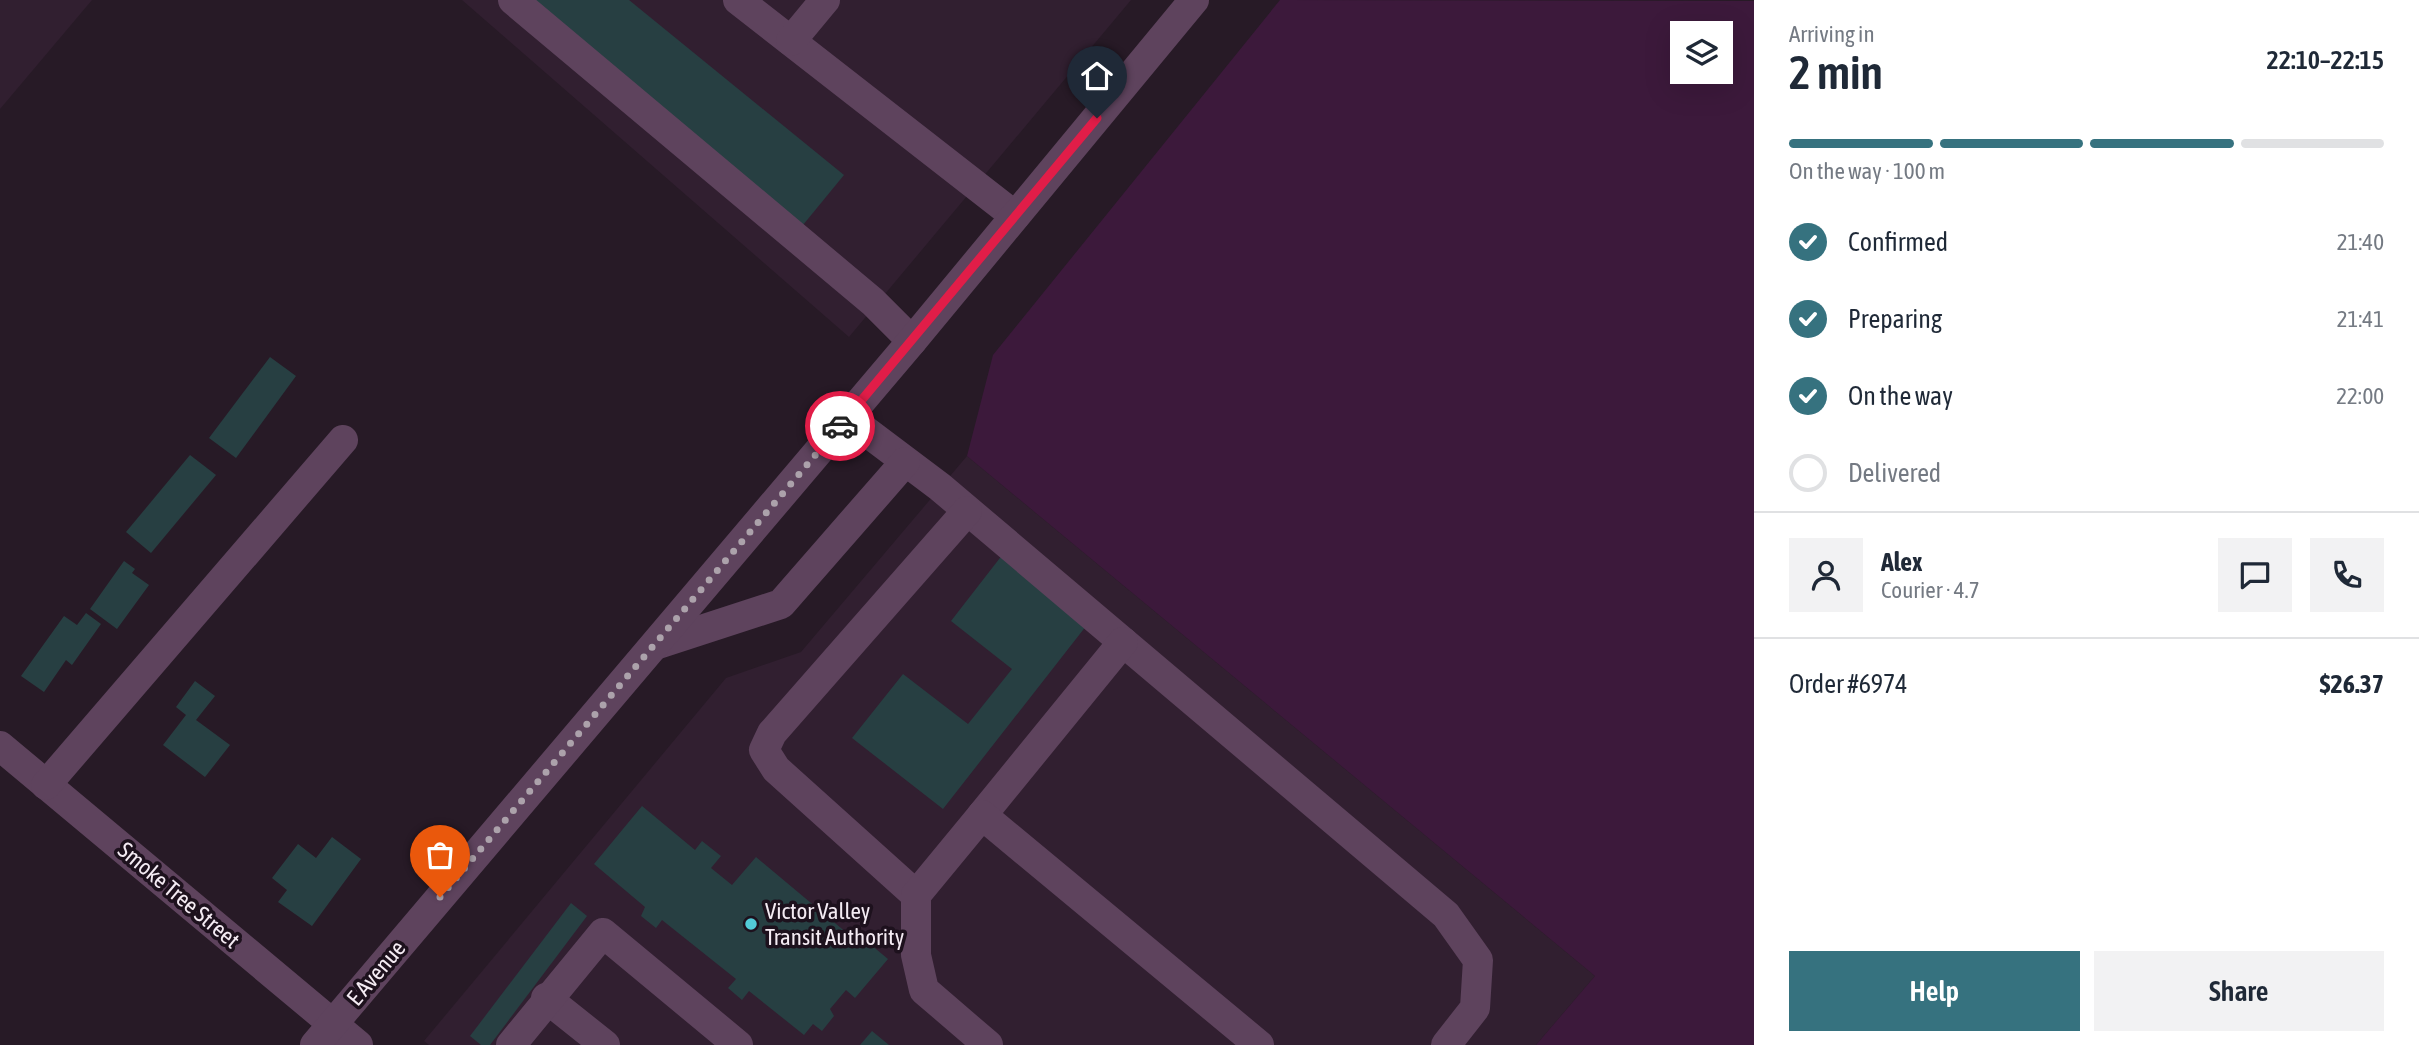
<!DOCTYPE html>
<html lang="en">
<head>
<meta charset="utf-8">
<style>
	body { margin:0; font-family:"Asap Condensed",sans-serif; background:#f2f2f3; color:#1f2937; height:100vh; display:flex; flex-direction:column; font-size:26px; white-space:nowrap }
	* { box-sizing:border-box; margin:0 }
	p { font-size:23px; color:#747a83 }
	.icon { flex:none; width:38px; height:38px; fill:none; stroke:currentColor; stroke-width:2; stroke-linecap:round; stroke-linejoin:round }
	.map { position:relative; flex:1; overflow:hidden }
	.side { display:flex; flex-direction:column; background:#fff; width:665px }
	.side>* { flex:none }
	.buttons { position:absolute; left:1670px; top:21px; display:grid; gap:14px }
	.buttons a { display:grid; place-items:center; width:63px; height:63px; border-radius:0px; background:#fff; box-shadow:0 7px 28px #0002; font-size:35px }
	.pin { position:absolute; display:grid; place-items:center; width:60px; height:60px; color:#fff; margin:-72px -30px; border-radius:50% 50% 50% 0; rotate:-45deg; box-shadow:0 0 7px #0007 }
	.pin .icon { rotate:45deg }
	.courier { position:absolute; display:grid; place-items:center; width:70px; height:70px; margin:-35px; border:5px solid #e11d48; border-radius:50%; background:#fff; color:#222; box-shadow:0 2px 9px #0007 }
	.head em { font-style:normal; font-weight:600 }
	.head div { display:flex; flex-direction:column-reverse }
	.head { display:flex; align-items:center; justify-content:space-between; height:119px; padding:0 35px }
	h1 { font-size:46px; font-weight:600; line-height:52px }
	.bar { display:grid; grid-template-columns:repeat(4,1fr); gap:10px 7px; align-content:center; height:84px; padding:0 35px }
	.bar i { height:9px; border-radius:5px; background:#e0e1e3 }
	.bar .active { background:#36727f }
	.bar p { grid-column:span 4 }
	.line { display:flex; align-items:center; gap:18px; padding:0 35px; border-top:2px solid #e0e1e3 }
	.line div { flex:1 }
	.round { display:grid; place-items:center; flex:none; width:74px; height:74px; border-radius:0px; background:#f2f2f3 }
	ol { padding:0 35px; list-style:none }
	li { display:flex; align-items:center; gap:21px; height:77px }
	li p { margin-inline-start:auto }
	li .icon { padding:7px; border-radius:50%; background:#36727f; color:#fff; stroke-width:4 }
	li:last-child { color:#747a83 }
	li i { width:38px; height:38px; border:4px solid #e0e1e3; border-radius:50% }
	.action { display:flex; gap:14px; margin-top:auto; padding:14px 35px }
	.action a { flex:1; height:80px; border-radius:0px; background:#36727f; color:#fff; font-size:28px; font-weight:600; line-height:80px; text-align:center }
	.action a+a { background:#f2f2f3; color:#1f2937 }
	main { display:flex; flex:1; min-height:0 }
	.map>svg:first-child { display:block }
</style>
</head>
<body>
<main>
<div class="map">
<svg width="1754" height="1045" viewBox="0 0 1754 1045">
	<rect width="100%" height="100%" fill="#271a26"/>
	<g fill="#311f30">
		<path d="M0 0H92L0 109Z"/>
		<path d="M462 0H1131L849 337Z"/>
		<path d="M967 456 1595 976 1536 1045H429L424 1041 726 678 801 652Z"/>
	</g>
	<path fill="#3c193b" fill-rule="evenodd" d="M1280 0 1754 1V1045H1536L1595 976 967 456 993 355ZM1682 33H1720V72H1682Z"/>
	<g fill="#273f42">
		<path d="M534 0H629L844 175 803 225Z"/>
		<path d="M270 357 296 376 236 458 209 438Z"/>
		<path d="M190 455 216 475 151 553 126 532Z"/>
		<path d="M1003 554 1090 621 943 809 852 738 903 674 968 724 1012 669 951 621Z"/>
		<path d="M124 561 135 569 132 573 149 585 117 629 90 609Z"/>
		<path d="M86 613 101 624 72 665 66 660 44 692 21 676 64 616 77 625Z"/>
		<path d="M195 681 215 696 196 720 230 745 205 777 163 745 186 715 176 707Z"/>
		<path d="M642 806 695 850 702 841 721 856 711 868 732 885 756 857 860 944 864 939 888 959 855 998 846 990 830 1009 834 1016 822 1031 813 1024 804 1035 749 991 742 1000 728 988 736 979 662 920 656 928 641 916 645 907 594 864Z"/>
		<path d="M332 837 361 859 312 926 278 902 287 890 272 878 298 844 316 858Z"/>
		<path d="M571 903 587 916 490 1045H481L470 1036Z"/>
		<path d="M872 1031 889 1045H860Z"/>
	</g>
	<g fill="none" stroke-linecap="round" stroke-linejoin="round">
		<g stroke="#5e435d" stroke-width="30">
			<path d="M513 0 873 302 912 341"/>
			<path d="M738 0 1015 216"/>
			<path d="M791 41 825 0"/>
			<path d="M847 417 940 487 1446 915 1478 960 1475 1008 1446 1045"/>
			<path d="M655 645 781 604 905 462"/>
			<path d="M0 746 358 1045"/>
			<path d="M46 785 343 440"/>
			<path d="M982 815 1123 642"/>
			<path d="M916 895 776 769 764 750 772 733 967 511"/>
			<path d="M546 998 605 1045"/>
			<path d="M315 1045 912 341 1194 0"/>
			<path d="M511 1045 603 933 738 1045"/>
			<path d="M988 1045 924 990 916 955V895L982 815 1259 1045"/>
		</g>
	</g>
	<g fill="none" stroke-linecap="round" stroke-linejoin="round">
		<path stroke="#aca2ab" stroke-width="7" stroke-dasharray="0 12.6" d="M440 897 840 426"/>
		<path stroke="#e11d48" stroke-width="9" d="M840 426 1097 118"/>
	</g>
	<circle fill="#52cbd7" stroke="#1d111d" stroke-width="2.5" cx="751" cy="924" r="7"/>
	<g text-anchor="middle" stroke-width="7" stroke-linejoin="round" paint-order="stroke">
		<g font-size="23" fill="#f4ebf3" stroke="#1d111d">
			<text transform="translate(179 895) rotate(40)" y="8">Smoke Tree Street</text>
			<text transform="translate(376 973) rotate(-50)" y="8">E Avenue</text>
		</g>
		<g font-size="23" fill="#f4ebf3" stroke="#1d111d" text-anchor="start">
			<text x="765" y="919">Victor Valley<tspan x="765" dy="26">Transit Authority</tspan></text>
		</g>
	</g>
</svg>
<div class="buttons">
<a><svg class="icon" aria-label="layers" viewBox="0 0 24 24"><path d="M12 4l9 5-9 5-9-5zM3 14l9 5 9-5"/></svg></a>
</div>
<div class="pin" style="left:440px;top:897px;background:#ea580c"><svg class="icon" aria-label="bag" viewBox="0 0 24 24"><path d="M5 8h14l-1 12H6zM9 8a3 3 0 0 1 6 0"/></svg></div>
<div class="pin" style="left:1097px;top:118px;background:#1f2937"><svg class="icon" aria-label="home" viewBox="0 0 24 24"><path d="M3 11l9-7 9 7M6 9v11h12V9"/></svg></div>
<div class="courier" style="left:840px;top:426px"><svg class="icon" aria-label="car" viewBox="0 0 24 24"><path d="M5 17H2v-5l4-1 3-4h7l3 4 3 1v5h-3M9 17h6M6 11h13"/><circle cx="7" cy="17" r="2"/><circle cx="17" cy="17" r="2"/></svg></div>
</div>
<section class="side">
<div class="head"><div><h1>2 min</h1><p>Arriving in</p></div><em>22:10–22:15</em></div>
<div class="bar"><i class="active"></i><i class="active"></i><i class="active"></i><i></i><p>On the way · 100 m</p></div>
<ol>
<li><svg class="icon" aria-label="check" viewBox="0 0 24 24"><path d="M5 12l5 5 9-10"/></svg>Confirmed<p>21:40</p></li>
<li><svg class="icon" aria-label="check" viewBox="0 0 24 24"><path d="M5 12l5 5 9-10"/></svg>Preparing<p>21:41</p></li>
<li><svg class="icon" aria-label="check" viewBox="0 0 24 24"><path d="M5 12l5 5 9-10"/></svg>On the way<p>22:00</p></li>
<li><i></i>Delivered</li>
</ol>
<div class="line" style="height:126px"><a class="round"><svg class="icon" aria-label="person" viewBox="0 0 24 24"><circle cx="12" cy="8" r="4"/><path d="M4 21q1-7 8-7t8 7"/></svg></a><div><b>Alex</b><p>Courier · 4.7</p></div><a class="round"><svg class="icon" aria-label="chat" viewBox="0 0 24 24"><path d="M4 5h16v11H9l-5 4z"/></svg></a><a class="round"><svg class="icon" aria-label="phone" viewBox="0 0 24 24"><path d="M5 4h4l2 5-3 2q2 4 5 5l2-3 5 2v4C11 20 4 13 5 4z"/></svg></a></div>
<div class="line" style="height:91px"><div>Order #6974</div><b>$26.37</b></div>
<div class="action"><a>Help</a><a>Share</a></div>
</section>
</main>
</body>
</html>
